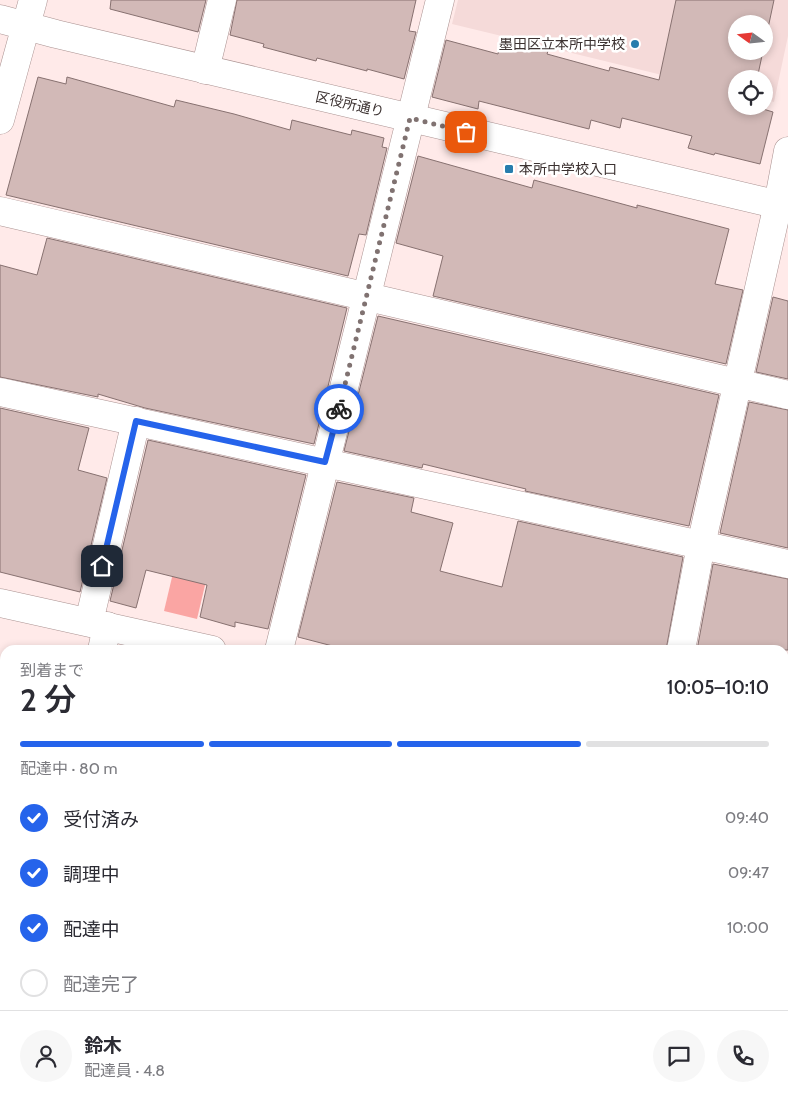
<!DOCTYPE html>
<html lang="ja">
<head>
<meta charset="utf-8">
<style>
	body { margin:0; font-family:Cabin,"Noto Sans JP",sans-serif; background:#f7f7f7; color:#2b2b33; height:100vh; display:flex; flex-direction:column; font-size:19px; white-space:nowrap }
	* { box-sizing:border-box; margin:0 }
	p { font-size:16px; color:#7c7c81 }
	.icon { flex:none; width:28px; height:28px; fill:none; stroke:currentColor; stroke-width:2; stroke-linecap:round; stroke-linejoin:round }
	.map { position:relative; flex:1; overflow:hidden }
	.drawer { position:absolute; left:0px; top:645px; width:789px; height:466px; display:flex; flex-direction:column; background:#fff; border-radius:15px 15px 0 0; box-shadow:0 2px 8px #0003 }
	.drawer>* { flex:none }
	.needle { width:32px; rotate:285deg }
	.controls { position:absolute; left:728px; top:15px; display:grid; gap:10px }
	.controls a { display:grid; place-items:center; width:45px; height:45px; border-radius:50%; background:#fff; box-shadow:0 2px 8px #0003; font-size:25px }
	.pin { position:absolute; display:grid; place-items:center; width:42px; height:42px; color:#fff; margin:-21px; border-radius:10px; box-shadow:0 2px 8px #0006 }
	.courier { position:absolute; display:grid; place-items:center; width:50px; height:50px; margin:-25px; border:4px solid #2563eb; border-radius:50%; background:#fff; color:#222; box-shadow:0 1px 6px #0007 }
	.headline em { font-style:normal; font-weight:600 }
	.headline div { display:flex; flex-direction:column-reverse }
	.headline { display:flex; align-items:center; justify-content:space-between; height:85px; padding:0 20px }
	h1 { font-size:32px; font-weight:600; line-height:38px }
	.bar { display:grid; grid-template-columns:repeat(4,1fr); gap:8px 5px; align-content:center; height:60px; padding:0 20px }
	.bar i { height:6px; border-radius:4px; background:#e1e1e2 }
	.bar .current { background:#2563eb }
	.bar p { grid-column:span 4 }
	.line { display:flex; align-items:center; gap:12px; padding:0 20px; border-top:1px solid #e1e1e2 }
	.line div { flex:1 }
	.round { display:grid; place-items:center; flex:none; width:52px; height:52px; border-radius:26px; background:#f7f7f7 }
	ol { padding:0 20px; list-style:none }
	li { display:flex; align-items:center; gap:15px; height:55px }
	li p { margin-inline-start:auto }
	li .icon { padding:5px; border-radius:50%; background:#2563eb; color:#fff; stroke-width:4 }
	li:last-child { color:#7c7c81 }
	li i { width:28px; height:28px; border:2px solid #e1e1e2; border-radius:50% }
	.map>svg:first-child { display:block }
</style>
</head>
<body>
<div class="map">
<svg width="788" height="1111" viewBox="0 0 788 1111">
	<rect width="100%" height="100%" fill="#ffeae9"/>
	<path fill="#f5dad9" fill-rule="evenodd" d="M458 0H788V36L774 102 764 99V79H736V93L452 24ZM736 24H764V51H736Z"/>
	<path fill="#faa5a3" d="M191 497 224 505 197 619 164 611Z"/>
	<g fill="#d2b9b7" stroke="#877170">
		<path d="M111 0H206L198 32 110 9Z"/>
		<path d="M237 0H416L409 31 416 32 404 79 367 69V71L317 58 316 61 263 47 264 44 230 35Z"/>
		<path d="M676 0H774L764 47V24H736V51H763L757 79H736V106H753L773 112 760 164 715 153 714 155 688 148 692 136 622 118 620 128 591 120 589 129 479 101 478 109 432 97 446 40 498 54 501 39 548 51 547 54 609 71 610 67 659 80Z"/>
		<path d="M38 77 66 84 67 77 174 107 176 100 234 114 290 130 292 120 351 135 352 130 384 138 382 147 387 148 366 235 359 234 348 276 6 195Z"/>
		<path d="M418 156 532 188 534 180 637 208V205L729 229 715 284 743 290 726 364 433 296 443 256 396 243Z"/>
		<path d="M47 238 347 308 314 444 145 408 98 394V397L0 377V265L37 275Z"/>
		<path d="M773 297 788 301V379L756 372Z"/>
		<path d="M378 316 719 395 689 526 525 491 526 489 423 464 422 468 344 451Z"/>
		<path d="M749 402 788 410V548L720 533Z"/>
		<path d="M0 408 89 428 78 470 107 478 80 592 0 572Z"/>
		<path d="M148 440 306 475 268 629 235 622V627L200 617 207 585 146 570 136 608 110 601Z"/>
		<path d="M337 482 414 498 411 512 453 523 440 571 502 587 518 521 683 557 666 650H348L298 637Z"/>
		<path d="M713 564 788 579V650H697Z"/>
	</g>
	<g fill="none" stroke-linecap="round" stroke-linejoin="round">
		<g stroke="#aa9291" stroke-width="29">
			<g id="minor">
				<path d="M0 19 56 34 788 207"/>
				<path d="M205 70 222 0"/>
				<path d="M0 120 33 0"/>
				<path d="M0 211 788 395"/>
				<path d="M0 392 788 564"/>
				<path d="M0 603 212 650"/>
				<path d="M89 622 136 421"/>
				<path d="M102 650 107 626"/>
				<path d="M279 650 440 0"/>
				<path d="M681 650 701 545 778 204 788 151"/>
				<path d="M784 778 788 779"/>
				<path d="M0 821 5 822"/>
				<path d="M784 993 788 994"/>
				<path d="M0 1068 5 1069"/>
				<path d="M176 1106 197 1111"/>
				<path d="M48 1111 52 1106"/>
				<path d="M582 1111 583 1106"/>
			</g>
		</g>
		<use href="#minor" stroke="#fff" stroke-width="28"/>
	</g>
	<g fill="none" stroke-linecap="round" stroke-linejoin="round">
		<path stroke="#807271" stroke-width="5" stroke-dasharray="0 9" d="M339 409 410 118 466 132"/>
		<path stroke="#2563eb" stroke-width="6" d="M102 566 136 421 325 462 339 409"/>
	</g>
	<g fill="#277dad" stroke="#fff" stroke-width="2">
		<circle cx="635" cy="44" r="5"/>
		<rect x="504" y="164" width="10" height="10" rx="2.5"/>
	</g>
	<g text-anchor="middle" stroke-width="5" stroke-linejoin="round" paint-order="stroke">
		<g font-size="14" fill="#3c3231" stroke="#fff" text-anchor="end">
			<text x="625" y="49">墨田区立本所中学校</text>
			<text x="519" y="174" text-anchor="start">本所中学校入口</text>
		</g>
		<g font-size="14" fill="#3c3231" stroke="#fff">
			<text transform="translate(350 104) rotate(13)" y="5">区役所通り</text>
		</g>
	</g>
</svg>
<div class="controls">
<a><svg class="needle" viewBox="-14 -14 28 28"><path d="M0-13l5 13h-10z" fill="#e53935"/><path d="M0 13l5-13h-10z" fill="#7c7c81"/></svg></a>
<a><svg class="icon" aria-label="locate" viewBox="0 0 24 24"><circle cx="12" cy="12" r="6"/><path d="M12 2v4M12 18v4M2 12h4M18 12h4"/></svg></a>
</div>
<div class="pin" style="left:466px;top:132px;background:#ea580c"><svg class="icon" aria-label="bag" viewBox="0 0 24 24"><path d="M5 8h14l-1 12H6zM9 8a3 3 0 0 1 6 0"/></svg></div>
<div class="pin" style="left:102px;top:566px;background:#1f2937"><svg class="icon" aria-label="home" viewBox="0 0 24 24"><path d="M3 11l9-7 9 7M6 9v11h12V9"/></svg></div>
<div class="courier" style="left:339px;top:409px"><svg class="icon" aria-label="bike" viewBox="0 0 24 24"><circle cx="6" cy="16" r="4"/><circle cx="18" cy="16" r="4"/><path d="M6 16l4-8h5l3 8M10 8l3 8H6M13 5h3"/></svg></div>
<section class="drawer">
<div class="headline"><div><h1>2 分</h1><p>到着まで</p></div><em>10:05–10:10</em></div>
<div class="bar"><i class="current"></i><i class="current"></i><i class="current"></i><i></i><p>配達中 · 80 m</p></div>
<ol>
<li><svg class="icon" aria-label="check" viewBox="0 0 24 24"><path d="M5 12l5 5 9-10"/></svg>受付済み<p>09:40</p></li>
<li><svg class="icon" aria-label="check" viewBox="0 0 24 24"><path d="M5 12l5 5 9-10"/></svg>調理中<p>09:47</p></li>
<li><svg class="icon" aria-label="check" viewBox="0 0 24 24"><path d="M5 12l5 5 9-10"/></svg>配達中<p>10:00</p></li>
<li><i></i>配達完了</li>
</ol>
<div class="line" style="height:90px"><a class="round"><svg class="icon" aria-label="person" viewBox="0 0 24 24"><circle cx="12" cy="8" r="4"/><path d="M4 21q1-7 8-7t8 7"/></svg></a><div><b>鈴木</b><p>配達員 · 4.8</p></div><a class="round"><svg class="icon" aria-label="chat" viewBox="0 0 24 24"><path d="M4 5h16v11H9l-5 4z"/></svg></a><a class="round"><svg class="icon" aria-label="phone" viewBox="0 0 24 24"><path d="M5 4h4l2 5-3 2q2 4 5 5l2-3 5 2v4C11 20 4 13 5 4z"/></svg></a></div>
</section>
</div>
</body>
</html>
